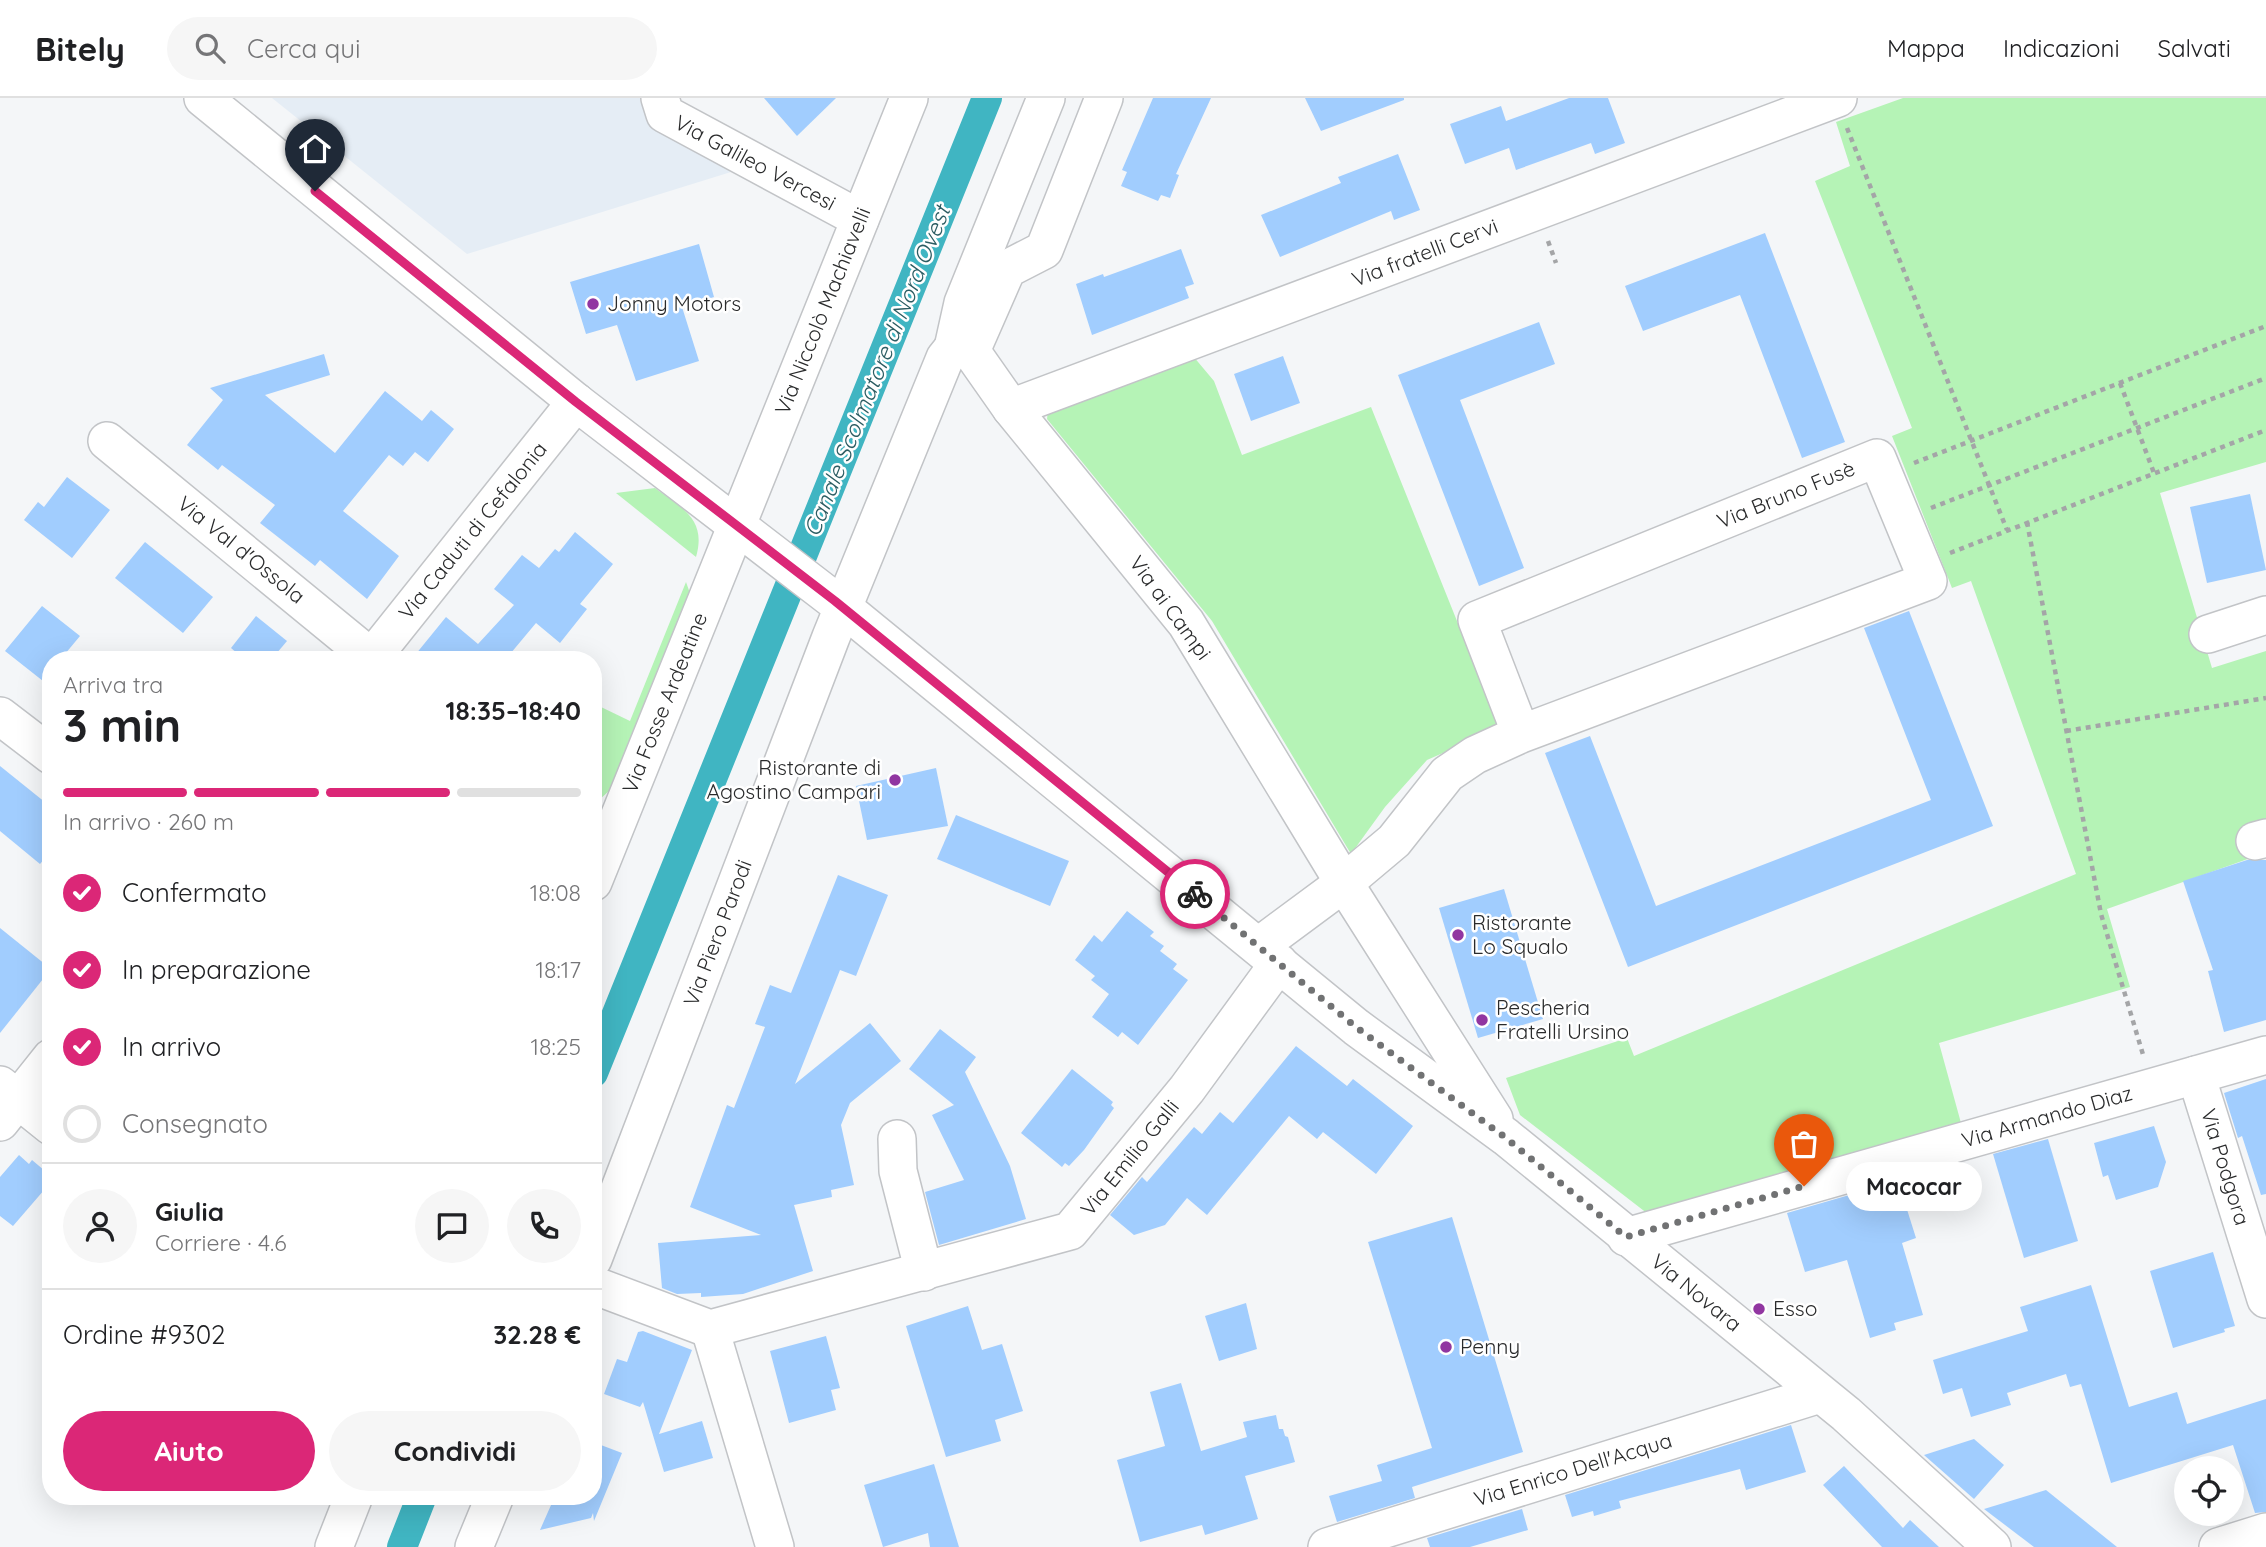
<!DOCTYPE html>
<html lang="it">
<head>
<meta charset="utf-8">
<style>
	body { margin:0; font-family:Quicksand,sans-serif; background:#f6f6f6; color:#202124; height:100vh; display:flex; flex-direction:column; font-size:26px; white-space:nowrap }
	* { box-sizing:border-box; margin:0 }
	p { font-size:23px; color:#757577 }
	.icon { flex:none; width:38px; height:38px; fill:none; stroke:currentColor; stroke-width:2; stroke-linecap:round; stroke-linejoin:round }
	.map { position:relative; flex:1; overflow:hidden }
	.drawer { position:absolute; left:42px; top:553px; width:560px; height:854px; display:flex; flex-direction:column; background:#fff; border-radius:28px; box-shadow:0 7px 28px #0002 }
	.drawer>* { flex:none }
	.buttons { position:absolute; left:2174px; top:1358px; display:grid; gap:14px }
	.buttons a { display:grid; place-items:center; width:70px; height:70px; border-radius:50%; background:#fff; box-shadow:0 7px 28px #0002; font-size:35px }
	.pin { position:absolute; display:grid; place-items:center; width:60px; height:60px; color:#fff; margin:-72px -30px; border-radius:50% 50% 50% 0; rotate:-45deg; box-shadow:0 0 7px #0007 }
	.pin .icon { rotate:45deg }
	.courier { position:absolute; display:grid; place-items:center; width:70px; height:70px; margin:-35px; border:5px solid #db2777; border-radius:50%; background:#fff; color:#222; box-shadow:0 2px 9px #0007 }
	.bubble { position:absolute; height:49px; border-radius:24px; background:#fff; box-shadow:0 7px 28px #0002; font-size:23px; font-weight:700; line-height:49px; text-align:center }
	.headline em { font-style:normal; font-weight:700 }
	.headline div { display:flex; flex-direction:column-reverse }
	.headline { display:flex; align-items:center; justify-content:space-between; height:119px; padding:0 21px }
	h1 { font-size:46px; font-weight:700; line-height:52px }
	.bar { display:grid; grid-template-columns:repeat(4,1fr); gap:10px 7px; align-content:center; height:84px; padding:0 21px }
	.bar i { height:9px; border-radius:5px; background:#e0e0e0 }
	.bar .on { background:#db2777 }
	.bar p { grid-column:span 4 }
	.line { display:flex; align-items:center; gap:18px; padding:0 21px; border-top:2px solid #e0e0e0 }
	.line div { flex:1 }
	.round { display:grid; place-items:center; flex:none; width:74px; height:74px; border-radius:37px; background:#f6f6f6 }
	ol { padding:0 21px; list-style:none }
	li { display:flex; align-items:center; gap:21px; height:77px }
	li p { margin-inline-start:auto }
	li .icon { padding:7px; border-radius:50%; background:#db2777; color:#fff; stroke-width:4 }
	li:last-child { color:#757577 }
	li i { width:38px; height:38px; border:4px solid #e0e0e0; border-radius:50% }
	.action { display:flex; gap:14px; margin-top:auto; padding:14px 21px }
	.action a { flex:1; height:80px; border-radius:42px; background:#db2777; color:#fff; font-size:28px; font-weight:700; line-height:80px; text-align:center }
	.action a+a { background:#f6f6f6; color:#202124 }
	header { display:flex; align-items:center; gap:42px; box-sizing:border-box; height:98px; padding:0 35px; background:#fff; border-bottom:2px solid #e0e0e0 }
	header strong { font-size:33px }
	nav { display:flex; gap:38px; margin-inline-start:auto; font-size:24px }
	.search { width:490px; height:63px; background:#f6f6f6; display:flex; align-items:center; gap:18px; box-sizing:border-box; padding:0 24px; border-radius:38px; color:#757577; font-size:26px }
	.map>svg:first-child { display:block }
</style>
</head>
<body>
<header>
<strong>Bitely</strong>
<div class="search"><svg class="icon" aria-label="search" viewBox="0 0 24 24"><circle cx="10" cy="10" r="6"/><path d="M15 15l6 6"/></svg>Cerca qui</div>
<nav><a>Mappa</a><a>Indicazioni</a><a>Salvati</a></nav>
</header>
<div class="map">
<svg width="2266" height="1449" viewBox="0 0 2266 1449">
	<rect width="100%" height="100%" fill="#f4f6f8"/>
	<path fill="#e5edf5" d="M272 0H642L647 17 731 74 467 156Z"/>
	<g fill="#b5f3b6">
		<path d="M1903 0H2266V364L2160 395 2212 570 2266 553V724L2259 757 2107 811 2130 889 1939 945 1961 1025 1648 1116 1520 1017 1506 980 1627 940 1634 958 2076 776 1971 483 1952 490 1892 338 1912 330 1815 83 1850 68 1836 24Z"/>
		<path d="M1193 258 1214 283 1242 357 1371 309 1500 630 1427 662 1385 709 1351 756 1212 523 1047 321 1048 312Z"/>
		<path d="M655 390C682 410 707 421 696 459L616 395Z"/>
		<path d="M686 484 691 498 610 692 598 703 593 702V626L601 609 630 623Z"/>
	</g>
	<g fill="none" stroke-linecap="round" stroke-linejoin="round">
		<g stroke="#40b5c2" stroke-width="30">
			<path d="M593 975 987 0"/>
			<path d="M402 1449 422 1398"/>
		</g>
	</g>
	<g fill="#a1cdfe">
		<path d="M764 0H836L797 38Z"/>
		<path d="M1153 0H1211L1176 76 1179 77 1170 100 1161 97 1158 103 1121 88 1127 74 1122 72Z"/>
		<path d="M1305 0H1404V2L1321 33Z"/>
		<path d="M1569 0H1608L1625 45 1595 56 1591 45 1516 72 1509 50 1465 66 1450 26 1501 8 1506 23Z"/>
		<path d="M1398 56 1420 112 1394 122 1391 113 1280 159 1261 117 1341 85 1338 79Z"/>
		<path d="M1765 135 1845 344 1802 360 1740 197 1643 233 1625 188Z"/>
		<path d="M699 146 714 199 682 209 699 263 636 283 617 227 586 236 570 184Z"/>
		<path d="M1181 151 1194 186 1185 189 1189 200 1092 237 1076 186 1103 176 1104 179Z"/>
		<path d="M1539 224 1555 266 1460 302 1524 470 1479 488 1398 277Z"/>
		<path d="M324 256 330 277 265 297 335 355 385 293 422 323 431 312 454 331 428 364 415 354 403 368 389 357 343 413 399 458 367 501 320 462 315 468 260 425 275 407 222 367 218 372 187 347 223 302 210 290Z"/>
		<path d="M1283 258 1300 305 1251 323 1234 276Z"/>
		<path d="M67 379 110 412 72 460 24 422 38 404 44 409Z"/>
		<path d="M2250 396 2266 472 2207 485 2190 409Z"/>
		<path d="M575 434 613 466 580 506 587 511 560 545 536 525 505 562H411L446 519 478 546 514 507 494 491 522 457 539 470 555 451 559 454Z"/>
		<path d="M145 444 213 499 183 535 115 480Z"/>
		<path d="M42 508 80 538 60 562H51V574L43 583 5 553Z"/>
		<path d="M1909 513 1993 728 1628 869 1545 655 1590 638 1656 808 1931 702 1864 530Z"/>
		<path d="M256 518 287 543 271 562H245L231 550Z"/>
		<path d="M0 668 51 709V753L40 766 0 733Z"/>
		<path d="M936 670 948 728 867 742 856 688Z"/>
		<path d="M956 717 1069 763 1050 808 937 761Z"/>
		<path d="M2247 762H2266V922L2224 934 2208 873 2213 872 2183 783Z"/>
		<path d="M838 777 888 797 856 878 840 872 795 986 870 925 901 963 850 1005 841 1027 854 1087 831 1092 832 1099 794 1107 813 1173 743 1196 701 1199V1195L677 1196 662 1190 658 1145 761 1137 690 1109 727 1007 734 1010 765 929 755 926 770 887 791 895Z"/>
		<path d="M1504 791 1543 921 1478 940 1439 810Z"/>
		<path d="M1127 813 1154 834 1150 838 1164 848 1160 853 1177 866 1173 871 1188 882 1138 947 1122 934 1118 939 1092 919 1109 896 1091 882 1095 878 1075 862 1094 837 1102 844Z"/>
		<path d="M0 830 51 871 0 935Z"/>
		<path d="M940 931 976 959 965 974 1010 1068 1026 1121 939 1147 925 1094 964 1082 932 1017 954 1007 909 971Z"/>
		<path d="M1296 948 1347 988 1353 981 1413 1028 1376 1076 1323 1034 1317 1041 1289 1018 1207 1117 1187 1100 1165 1127 1134 1137 1110 1117 1142 1079 1147 1084 1194 1029 1202 1036 1220 1014 1233 1025Z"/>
		<path d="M1072 971 1113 1004 1111 1007 1114 1010 1084 1052 1069 1068 1065 1065 1062 1069 1021 1035Z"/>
		<path d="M2266 981V1096L2261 1097 2242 1038 2238 1040 2224 995Z"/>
		<path d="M2154 1028 2166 1064 2158 1089 2116 1102 2108 1077 2103 1079 2094 1045Z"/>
		<path d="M2048 1041 2078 1143 2024 1160 1993 1056Z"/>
		<path d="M19 1057 29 1066 32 1062 51 1078V1084L13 1128 0 1118V1079Z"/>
		<path d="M1898 1083 1916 1140 1902 1145 1923 1217 1894 1225 1896 1232 1870 1240 1847 1162 1805 1174 1787 1115Z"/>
		<path d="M1452 1119 1523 1354 1412 1389 1415 1400 1337 1424 1329 1398 1382 1383 1377 1367 1432 1350 1368 1144Z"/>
		<path d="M2213 1154 2235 1228 2224 1231 2225 1234 2173 1250 2150 1173Z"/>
		<path d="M2091 1187 2129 1309 2177 1294 2187 1326 2266 1301V1414L2255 1415 2233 1347 2111 1385 2081 1286 2070 1289 2066 1276 2007 1295 2011 1307 1971 1319 1962 1290 1943 1296 1933 1262 2028 1233 2020 1209Z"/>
		<path d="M1246 1205 1257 1251 1219 1263 1205 1218Z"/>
		<path d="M968 1208 982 1252 1002 1246 1023 1313 995 1322 1001 1343 946 1359 906 1228Z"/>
		<path d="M643 1233 692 1252 659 1336 702 1323 713 1360 664 1374 643 1304 640 1309 604 1296 617 1261 627 1264 638 1234Z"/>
		<path d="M826 1238 840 1290 831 1292 836 1312 789 1325 770 1253Z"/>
		<path d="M1181 1285 1201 1353 1247 1339 1243 1324 1276 1317 1279 1331H1283L1285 1338 1288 1339 1295 1364 1245 1378 1258 1421 1205 1437 1202 1427 1140 1444 1117 1362 1165 1348 1150 1294Z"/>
		<path d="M1791 1327 1806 1374 1746 1392 1740 1371 1619 1403 1621 1410 1594 1418 1593 1413 1572 1419 1565 1397Z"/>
		<path d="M1974 1341 2004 1367 1974 1401 1924 1357Z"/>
		<path d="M593 1344 622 1355 594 1423 593 1415 591 1420 540 1432 555 1398H593Z"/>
		<path d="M934 1366 959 1449H930L928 1435 883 1449 864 1387Z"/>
		<path d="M1844 1368 1903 1430 1910 1422 1939 1449H1882L1823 1387Z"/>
		<path d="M2046 1392 2117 1449H2034L1984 1411Z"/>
		<path d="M1522 1411 1528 1432 1470 1449H1430L1427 1440Z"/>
	</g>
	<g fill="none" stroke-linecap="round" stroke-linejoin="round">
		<g stroke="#c2c4c7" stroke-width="40">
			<g id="minor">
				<path d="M203 0 576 304 835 503 1356 929 1506 1039 1846 1316 1992 1449"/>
				<path d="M660 0 665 16 860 121"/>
				<path d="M953 250 963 205 1046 0"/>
				<path d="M971 253 1007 171 1044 152 1104 0"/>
				<path d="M1011 310 1838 0"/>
				<path d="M107 343 374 562"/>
				<path d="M2208 536 2266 517"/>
				<path d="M370 562 576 304"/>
				<path d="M0 618 51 657"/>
				<path d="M2255 743 2266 740"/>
				<path d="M593 784 909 0"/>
				<path d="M1259 848 1344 785 1394 743 1447 676 1475 657 1521 636 1928 483 1877 360 1477 522 1521 636"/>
				<path d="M2196 977 2266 1201"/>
				<path d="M0 987 51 1028"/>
				<path d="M0 1024 51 960"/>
				<path d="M897 1041 898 1073 924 1174"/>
				<path d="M1626 1139 2266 957"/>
				<path d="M593 1161 831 539 945 260 953 250 964 249 971 253 1011 310 1186 525 1344 785 1494 1021"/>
				<path d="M593 1187 710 1231 1070 1133 1187 991 1279 865"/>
				<path d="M710 1231 775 1449"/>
				<path d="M334 1449 354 1398"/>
				<path d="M474 1449 495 1398"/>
				<path d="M1327 1449 1820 1296"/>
				<path d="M2218 1449 2266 1434"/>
			</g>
		</g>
		<g stroke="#a4a5a7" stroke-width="4.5" stroke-dasharray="5 5" stroke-linecap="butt">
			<path d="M1847 30 2007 432"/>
			<path d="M1548 143 1556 165"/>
			<path d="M2120 285 2154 375"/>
			<path d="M1914 365 2266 228"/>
			<path d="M1931 410 2266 280"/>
			<path d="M2027 424 2101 816 2144 960"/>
			<path d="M1950 455 2266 332"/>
			<path d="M2066 633 2266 600"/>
		</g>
		<use href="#minor" stroke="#fff" stroke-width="37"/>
	</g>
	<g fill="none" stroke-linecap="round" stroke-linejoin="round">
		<path stroke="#717273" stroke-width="7" stroke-dasharray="0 12.6" d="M1195 796 1356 929 1506 1040 1626 1139 1804 1088"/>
		<path stroke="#db2777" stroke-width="9" d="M315 93 576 304 835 503 1195 796"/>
	</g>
	<g fill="#9136a1" stroke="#fff" stroke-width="2.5">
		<circle cx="593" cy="206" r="7"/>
		<circle cx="895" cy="682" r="7"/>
		<circle cx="1458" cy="837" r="7"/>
		<circle cx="1482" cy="922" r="7"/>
		<circle cx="1759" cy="1211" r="7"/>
		<circle cx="1446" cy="1249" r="7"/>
	</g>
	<g text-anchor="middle" stroke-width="5" stroke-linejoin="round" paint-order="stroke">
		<g font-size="21" fill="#2a2b2c" stroke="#fff">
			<text transform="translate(755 65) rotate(28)" y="7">Via Galileo Vercesi</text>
			<text transform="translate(1425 155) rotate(-21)" y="7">Via fratelli Cervi</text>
			<text transform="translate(823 213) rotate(-68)" y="7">Via Niccolò Machiavelli</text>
			<text transform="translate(1786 397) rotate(-22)" y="7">Via Bruno Fusè</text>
			<text transform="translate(473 433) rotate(-51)" y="7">Via Caduti di Cefalonia</text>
			<text transform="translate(241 452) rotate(39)" y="7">Via Val d'Ossola</text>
			<text transform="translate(1170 510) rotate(54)" y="7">Via ai Campi</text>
			<text transform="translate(665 605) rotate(-68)" y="7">Via Fosse Ardeatine</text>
			<text transform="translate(718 835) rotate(-69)" y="7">Via Piero Parodi</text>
			<text transform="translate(2047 1019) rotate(-16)" y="7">Via Armando Diaz</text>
			<text transform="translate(1130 1060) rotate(-51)" y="7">Via Emilio Galli</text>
			<text transform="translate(2225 1069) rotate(73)" y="7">Via Podgora</text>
			<text transform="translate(1696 1195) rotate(39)" y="7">Via Novara</text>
			<text transform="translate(1573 1372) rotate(-17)" y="7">Via Enrico Dell'Acqua</text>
		</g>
		<g font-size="21" fill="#2a2b2c" stroke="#fff" text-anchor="start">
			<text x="607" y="213">Jonny Motors</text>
			<text x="881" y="677" text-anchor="end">Ristorante di<tspan x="881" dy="24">Agostino Campari</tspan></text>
			<text x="1472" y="832">Ristorante<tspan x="1472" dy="24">Lo Squalo</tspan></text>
			<text x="1496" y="917">Pescheria<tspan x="1496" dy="24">Fratelli Ursino</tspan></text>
			<text x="1773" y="1218">Esso</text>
			<text x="1460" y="1256">Penny</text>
		</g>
		<g font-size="23" font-style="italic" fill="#2c5d63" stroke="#fff">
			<text transform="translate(877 273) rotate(-68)" y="8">Canale Scolmatore di Nord Ovest</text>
		</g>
	</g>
</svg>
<div class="buttons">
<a><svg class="icon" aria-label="locate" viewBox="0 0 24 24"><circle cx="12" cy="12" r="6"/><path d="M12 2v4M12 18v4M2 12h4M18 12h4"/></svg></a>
</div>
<div class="pin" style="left:1804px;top:1088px;background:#ea580c"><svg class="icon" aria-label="bag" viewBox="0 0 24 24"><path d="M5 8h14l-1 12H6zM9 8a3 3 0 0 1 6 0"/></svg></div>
<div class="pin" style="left:315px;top:93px;background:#1f2937"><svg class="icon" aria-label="home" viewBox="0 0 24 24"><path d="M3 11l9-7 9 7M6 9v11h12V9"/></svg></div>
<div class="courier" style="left:1195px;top:796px"><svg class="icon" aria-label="bike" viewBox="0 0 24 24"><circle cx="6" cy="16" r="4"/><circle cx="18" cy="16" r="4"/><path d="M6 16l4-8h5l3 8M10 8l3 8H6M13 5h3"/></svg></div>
<div class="bubble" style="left:1846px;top:1064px;width:136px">Macocar</div>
<section class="drawer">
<div class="headline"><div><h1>3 min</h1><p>Arriva tra</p></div><em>18:35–18:40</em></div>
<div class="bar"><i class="on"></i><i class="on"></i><i class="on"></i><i></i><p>In arrivo · 260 m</p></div>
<ol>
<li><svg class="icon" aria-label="check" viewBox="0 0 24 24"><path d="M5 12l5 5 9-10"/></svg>Confermato<p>18:08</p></li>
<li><svg class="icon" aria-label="check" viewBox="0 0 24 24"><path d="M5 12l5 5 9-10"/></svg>In preparazione<p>18:17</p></li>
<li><svg class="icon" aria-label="check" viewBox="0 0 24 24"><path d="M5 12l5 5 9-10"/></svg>In arrivo<p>18:25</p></li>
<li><i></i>Consegnato</li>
</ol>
<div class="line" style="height:126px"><a class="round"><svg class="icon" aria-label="person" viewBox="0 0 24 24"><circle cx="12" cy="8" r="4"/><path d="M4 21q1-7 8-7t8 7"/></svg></a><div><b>Giulia</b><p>Corriere · 4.6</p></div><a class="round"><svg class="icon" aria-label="chat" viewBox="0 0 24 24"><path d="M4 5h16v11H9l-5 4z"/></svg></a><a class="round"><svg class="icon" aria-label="phone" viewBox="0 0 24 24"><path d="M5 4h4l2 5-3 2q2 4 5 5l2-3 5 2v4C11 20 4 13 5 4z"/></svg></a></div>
<div class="line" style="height:91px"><div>Ordine #9302</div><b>32.28 €</b></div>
<div class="action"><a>Aiuto</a><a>Condividi</a></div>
</section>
</div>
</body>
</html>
